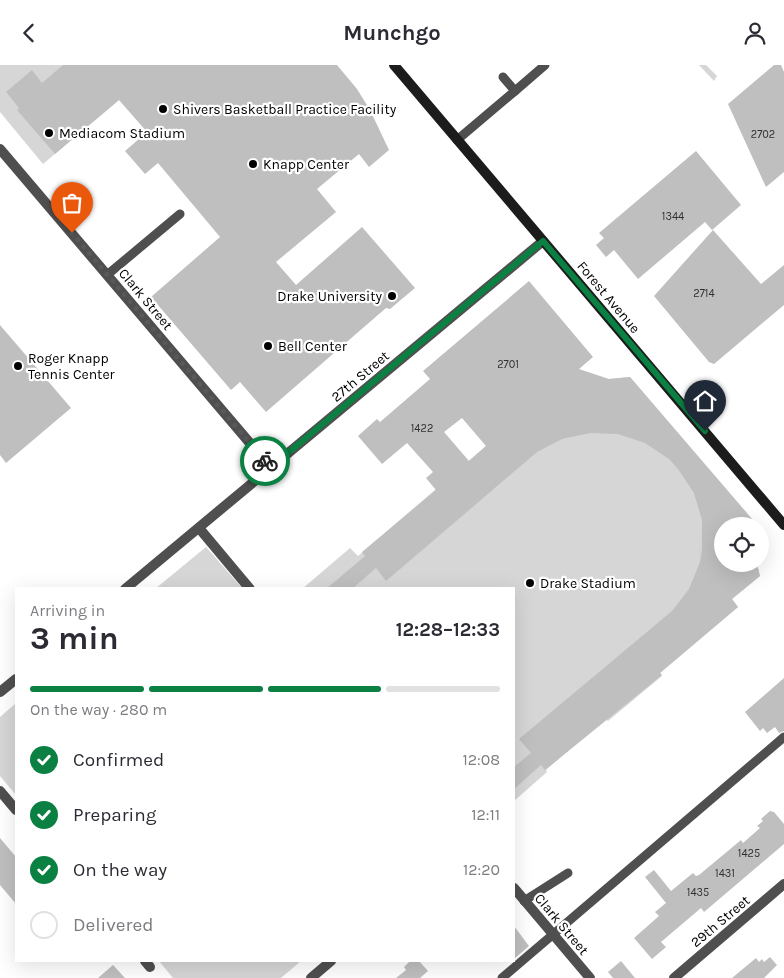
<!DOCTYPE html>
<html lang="en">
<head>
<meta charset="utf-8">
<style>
	body { margin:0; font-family:Karla,sans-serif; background:#f2f2f3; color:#2b2b33; height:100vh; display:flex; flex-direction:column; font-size:19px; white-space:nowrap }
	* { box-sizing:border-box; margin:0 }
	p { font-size:16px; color:#7c7c81 }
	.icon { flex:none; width:28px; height:28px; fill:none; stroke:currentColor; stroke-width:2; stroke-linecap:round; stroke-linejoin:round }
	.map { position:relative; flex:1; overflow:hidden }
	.details { position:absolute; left:15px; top:522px; width:500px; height:375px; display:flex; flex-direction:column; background:#fff; border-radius:0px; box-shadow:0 5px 20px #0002 }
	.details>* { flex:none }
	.tools { position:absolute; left:714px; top:452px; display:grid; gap:10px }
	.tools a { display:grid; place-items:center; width:55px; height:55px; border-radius:50%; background:#fff; box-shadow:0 5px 20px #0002; font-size:25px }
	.pin { position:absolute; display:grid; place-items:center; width:42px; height:42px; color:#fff; margin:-51px -21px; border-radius:50% 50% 50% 0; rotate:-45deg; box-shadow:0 0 5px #0007 }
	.pin .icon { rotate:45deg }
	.courier { position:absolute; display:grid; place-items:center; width:50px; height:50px; margin:-25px; border:4px solid #0b8043; border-radius:50%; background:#fff; color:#222; box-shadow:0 1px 6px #0007 }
	.summary em { font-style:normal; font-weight:700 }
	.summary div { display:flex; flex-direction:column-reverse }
	.summary { display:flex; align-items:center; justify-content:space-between; height:85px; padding:0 15px }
	h1 { font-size:32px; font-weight:700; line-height:38px }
	.bar { display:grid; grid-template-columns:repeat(4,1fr); gap:8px 5px; align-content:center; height:60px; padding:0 15px }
	.bar i { height:6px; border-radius:4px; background:#e1e1e2 }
	.bar .current { background:#0b8043 }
	.bar p { grid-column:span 4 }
	ol { padding:0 15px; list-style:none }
	li { display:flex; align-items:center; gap:15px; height:55px }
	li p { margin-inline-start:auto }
	li .icon { padding:5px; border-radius:50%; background:#0b8043; color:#fff; stroke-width:4 }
	li:last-child { color:#7c7c81 }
	li i { width:28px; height:28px; border:2px solid #e1e1e2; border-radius:50% }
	header { display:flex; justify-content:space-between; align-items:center; height:65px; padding:0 15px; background:#fff; font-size:22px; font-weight:700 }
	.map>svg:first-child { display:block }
</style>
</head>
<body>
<header><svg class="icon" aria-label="back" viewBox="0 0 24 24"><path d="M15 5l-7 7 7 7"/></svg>Munchgo<svg class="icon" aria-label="person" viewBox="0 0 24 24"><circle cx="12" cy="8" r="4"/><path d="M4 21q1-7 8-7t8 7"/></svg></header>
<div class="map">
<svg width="784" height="913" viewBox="0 0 784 913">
	<rect width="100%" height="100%" fill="#fff"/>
	<g fill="#d6d6d6">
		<path d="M0 0H110L119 35 43 99 0 47Z"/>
		<path d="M699 0H706L717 11 714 16Z"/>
		<path d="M630 312 758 461H722V499H757L760 511 732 534 738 542 660 608 662 611 608 656 605 654 546 705 547 707 514 736V524H302L350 483 358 491 486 381 609 314Z"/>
		<path d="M206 482 243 524H155Z"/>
		<path d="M16 638V730L0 711V652Z"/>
		<path d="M159 896H301L281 913H173Z"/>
	</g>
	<g fill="#bfbfbf" fill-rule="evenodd">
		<path d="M63 0H337L357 24 370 45 389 85 369 102 359 89 317 124 336 147 276 197 296 220 362 162 415 223 390 244 386 243 266 347 240 317 231 325 151 232 220 172 158 98 145 109 125 86 147 67 119 35 55 89 17 45 19 43 6 27 32 5 42 18Z"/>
		<path d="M774 0H781L784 7V107L766 122 728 39Z"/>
		<path d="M696 86 741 140 712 165 705 157 638 214 614 185 606 192 596 180 604 173 599 168Z"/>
		<path d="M713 165 761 219 784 200V240L714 299 709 297 654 231Z"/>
		<path d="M529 216 593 292 579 304 609 314 630 312 758 461H722V499H757L760 511 732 534 738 542 660 608 662 610 545 705 541 700 514 724V702L531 688 519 674 672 546 689 524 700 497 702 484V455L694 428 678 404 669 394 645 378 618 369 590 368 562 374 537 387 386 516 376 503 352 524H326L365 491 362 487 436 425 426 413 433 407 407 378 382 399 358 371 377 354 380 357 430 314 423 306ZM462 353 486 381 469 396 444 367Z"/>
		<path d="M0 260 71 343 6 398 0 390Z"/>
		<path d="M784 613V666L779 668 775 662 767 668 763 663 760 666 745 647Z"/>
		<path d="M770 746 774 747 784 759V779L704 847 701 843 661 877 666 882 652 894 634 873 659 851 655 847 666 838 645 812 654 805 671 826 693 808 696 811 699 810 741 775 743 778 760 763 757 761 763 756 761 754Z"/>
		<path d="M0 773 16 792V839L0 820Z"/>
		<path d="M514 861 529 881 514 894Z"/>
		<path d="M770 892 777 900 764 913H732L756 893 759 897 762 894 764 897Z"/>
		<path d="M410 896H419L428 906 420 913H396L406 905 404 902Z"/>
		<path d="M621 896 635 913H613L608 907Z"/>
		<path d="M113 900 125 913H98Z"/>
	</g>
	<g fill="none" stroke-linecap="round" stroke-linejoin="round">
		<g stroke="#4f4f4f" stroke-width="9">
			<path d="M515 26 545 0"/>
			<path d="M457 75 515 26 503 12"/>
			<path d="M107 210 180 149"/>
			<path d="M524 836 568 808"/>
			<path d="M502 913 784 672"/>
		</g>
		<g stroke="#4f4f4f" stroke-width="10">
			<path d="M0 84 271 403"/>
			<path d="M199 463 250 524"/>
			<path d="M125 524 543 176"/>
			<path d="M0 627 16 614"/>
			<path d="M0 726 16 745"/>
			<path d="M514 823 590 913"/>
			<path d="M145 896 150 902"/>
			<path d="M311 913 331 896"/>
			<path d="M674 913 784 819"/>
		</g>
		<path stroke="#1c1c1c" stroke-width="10" d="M394 0 784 460"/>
	</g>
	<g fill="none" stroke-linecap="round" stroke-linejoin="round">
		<path stroke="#595959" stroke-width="5" stroke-dasharray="0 9" d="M72 168 265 396"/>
		<path stroke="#0b8043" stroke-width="6" d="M265 396 271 402 543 176 705 366"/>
	</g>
	<g fill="#000" stroke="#fff" stroke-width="2">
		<circle cx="163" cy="44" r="5"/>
		<circle cx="49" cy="68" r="5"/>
		<circle cx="253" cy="99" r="5"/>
		<circle cx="392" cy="231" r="5"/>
		<circle cx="268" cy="281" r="5"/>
		<circle cx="18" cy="301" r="5"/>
		<circle cx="530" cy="518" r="5"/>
	</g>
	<g text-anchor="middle" stroke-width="4.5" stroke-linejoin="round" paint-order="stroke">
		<g font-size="11" fill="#303030">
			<text x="763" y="73">2702</text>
			<text x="673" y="155">1344</text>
			<text x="704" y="232">2714</text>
			<text x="508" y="303">2701</text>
			<text x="422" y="367">1422</text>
			<text x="749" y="792">1425</text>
			<text x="725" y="812">1431</text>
			<text x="698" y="831">1435</text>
		</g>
		<g font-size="14" fill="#000" stroke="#fff" text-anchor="start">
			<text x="173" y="49">Shivers Basketball Practice Facility</text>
			<text x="59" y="73">Mediacom Stadium</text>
			<text x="263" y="104">Knapp Center</text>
			<text x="382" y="236" text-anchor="end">Drake University</text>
			<text x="278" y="286">Bell Center</text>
			<text x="28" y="298">Roger Knapp<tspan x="28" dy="16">Tennis Center</tspan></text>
			<text x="540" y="523">Drake Stadium</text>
		</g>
		<g font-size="14" fill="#000" stroke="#fff">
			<text transform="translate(609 232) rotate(50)" y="5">Forest Avenue</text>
			<text transform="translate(146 234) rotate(50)" y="5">Clark Street</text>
			<text transform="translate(360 311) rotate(-40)" y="5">27th Street</text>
			<text transform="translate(720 856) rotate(-40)" y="5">29th Street</text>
			<text transform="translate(562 859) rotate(50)" y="5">Clark Street</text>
		</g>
	</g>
</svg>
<div class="tools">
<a><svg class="icon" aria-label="locate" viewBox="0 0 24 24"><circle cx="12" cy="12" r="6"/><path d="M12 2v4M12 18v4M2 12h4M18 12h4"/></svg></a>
</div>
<div class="pin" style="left:72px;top:168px;background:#ea580c"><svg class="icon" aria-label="bag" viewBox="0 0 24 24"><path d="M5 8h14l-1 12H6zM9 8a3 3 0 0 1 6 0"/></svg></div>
<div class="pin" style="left:705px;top:366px;background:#1f2937"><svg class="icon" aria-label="home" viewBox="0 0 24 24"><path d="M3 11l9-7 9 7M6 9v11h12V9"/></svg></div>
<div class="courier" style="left:265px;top:396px"><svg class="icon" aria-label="bike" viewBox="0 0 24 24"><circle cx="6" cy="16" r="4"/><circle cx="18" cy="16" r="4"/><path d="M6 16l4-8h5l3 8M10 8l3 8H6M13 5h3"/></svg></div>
<section class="details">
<div class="summary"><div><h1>3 min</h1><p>Arriving in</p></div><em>12:28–12:33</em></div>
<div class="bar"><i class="current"></i><i class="current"></i><i class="current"></i><i></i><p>On the way · 280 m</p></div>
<ol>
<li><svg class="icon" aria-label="check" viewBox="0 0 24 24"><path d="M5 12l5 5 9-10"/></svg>Confirmed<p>12:08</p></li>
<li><svg class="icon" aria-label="check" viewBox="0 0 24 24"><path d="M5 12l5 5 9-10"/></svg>Preparing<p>12:11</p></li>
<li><svg class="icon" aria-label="check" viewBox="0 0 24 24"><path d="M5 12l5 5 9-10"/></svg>On the way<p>12:20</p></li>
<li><i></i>Delivered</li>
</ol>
</section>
</div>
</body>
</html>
